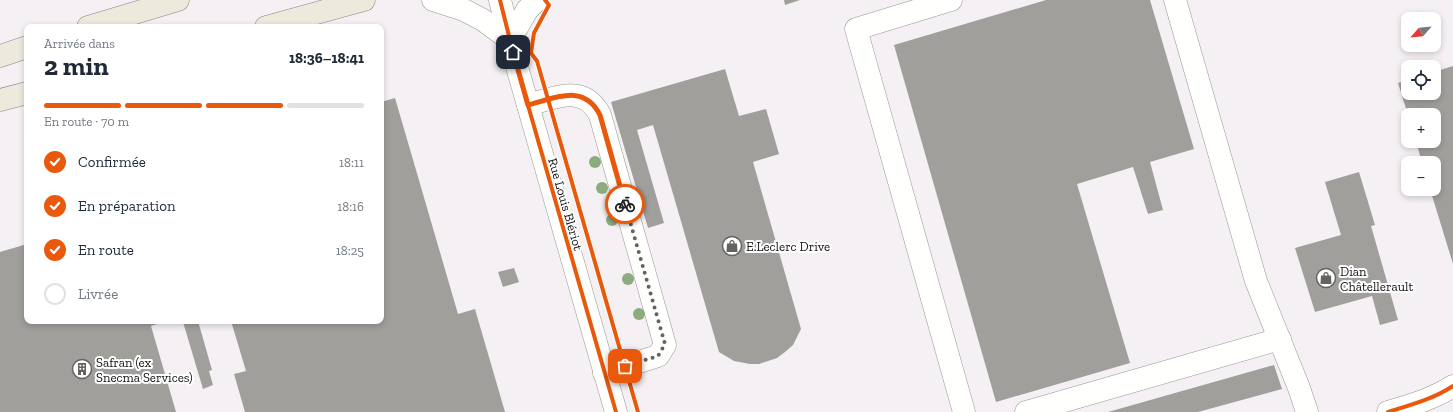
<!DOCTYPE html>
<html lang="fr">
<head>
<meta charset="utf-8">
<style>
	body { margin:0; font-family:"Zilla Slab",serif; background:#f2f2f3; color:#1f2937; height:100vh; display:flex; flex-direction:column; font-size:15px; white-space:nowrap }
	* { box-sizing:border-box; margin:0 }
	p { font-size:13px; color:#747a83 }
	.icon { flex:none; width:22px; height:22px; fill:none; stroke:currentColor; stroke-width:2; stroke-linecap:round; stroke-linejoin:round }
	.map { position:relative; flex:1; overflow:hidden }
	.side { position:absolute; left:24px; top:24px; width:360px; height:300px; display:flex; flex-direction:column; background:#fff; border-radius:8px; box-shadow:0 2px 6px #0003 }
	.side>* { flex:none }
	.needle { width:26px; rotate:243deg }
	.tools { position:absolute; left:1401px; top:12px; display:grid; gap:8px }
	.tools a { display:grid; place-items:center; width:40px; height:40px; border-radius:8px; background:#fff; box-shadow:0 2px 6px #0003; font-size:20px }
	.pin { position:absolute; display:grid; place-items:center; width:34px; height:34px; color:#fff; margin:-17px; border-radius:8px; box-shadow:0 2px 6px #0006 }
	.courier { position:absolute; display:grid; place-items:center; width:40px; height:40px; margin:-20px; border:3px solid #ea580c; border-radius:50%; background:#fff; color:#222; box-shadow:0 1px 5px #0007 }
	.summary em { font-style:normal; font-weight:800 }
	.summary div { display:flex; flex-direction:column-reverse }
	.summary { display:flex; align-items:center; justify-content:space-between; height:68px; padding:0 20px }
	h1 { font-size:26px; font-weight:800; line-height:30px }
	.bar { display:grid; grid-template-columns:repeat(4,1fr); gap:6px 4px; align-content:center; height:48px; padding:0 20px }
	.bar i { height:5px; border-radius:3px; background:#e0e1e3 }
	.bar .active { background:#ea580c }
	.bar p { grid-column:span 4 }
	ol { padding:0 20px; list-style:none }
	li { display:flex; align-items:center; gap:12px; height:44px }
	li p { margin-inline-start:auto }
	li .icon { padding:4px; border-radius:50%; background:#ea580c; color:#fff; stroke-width:4 }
	li:last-child { color:#747a83 }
	li i { width:22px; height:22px; border:2px solid #e0e1e3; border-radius:50% }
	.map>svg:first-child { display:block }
</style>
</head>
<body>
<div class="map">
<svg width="1453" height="412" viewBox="0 0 1453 412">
	<rect width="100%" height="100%" fill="#fdfcf7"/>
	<path fill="#f5f0f3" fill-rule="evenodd" d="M0 0H1453V412H0ZM1408 19H1434V45H1408ZM27 27H381V321H27ZM1408 67H1434V93H1408ZM1408 115H1434V141H1408ZM1408 163H1434V189H1408Z"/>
	<g fill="#a19f9c">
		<path d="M784 0H800L785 5Z"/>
		<path d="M1046 0H1150L1194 149 1150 162 1163 210 1148 214 1133 167 1077 184 1130 363 996 402 894 45Z"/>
		<path d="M1453 66V264L1430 189H1434V163H1422L1416 141H1434V115H1408L1398 83 1408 80V93H1434V72Z"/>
		<path d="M725 69 739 116 766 109 779 154 753 162 801 329 793 345 785 352 777 358 759 364H750L734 361 719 352 653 125 637 130 664 223 648 228 611 102Z"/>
		<path d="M395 98 458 314 475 309 505 412H245L234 374 246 371 231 321H381V102Z"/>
		<path d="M1359 172 1375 225 1371 226 1398 320 1380 325 1372 296 1315 312 1295 248 1341 235 1325 182Z"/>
		<path d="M27 244V321H162L163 322 151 326 176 412H0V252Z"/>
		<path d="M514 268 519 282 503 287 498 272Z"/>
		<path d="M198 321 212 370 209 371 213 385 203 389 183 322Z"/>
		<path d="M1274 365 1282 389 1198 412H1108Z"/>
	</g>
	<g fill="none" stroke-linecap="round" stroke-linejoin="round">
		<g stroke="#979795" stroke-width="23">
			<g id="minor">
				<path d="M433 0 464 10 483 20 510 40"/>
				<path d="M500 0 515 60 616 412"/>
				<path d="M951 0 856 29 964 412"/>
				<path d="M1175 0 1256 281 1299 388 1307 412"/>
				<path d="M510 40 527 10 537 0"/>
				<path d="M528 105C555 98 584 83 600 115L665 345 658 356 604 373"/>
				<path d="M1026 412 1280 339"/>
				<path d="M1388 412C1411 405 1433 399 1453 386"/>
			</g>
		</g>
		<g stroke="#858482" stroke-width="23">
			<g id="major">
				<path d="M88 27 178 0"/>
				<path d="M266 27 364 0"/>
				<path d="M0 56 27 47"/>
				<path d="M0 100 27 93"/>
			</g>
		</g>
		<use href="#minor" stroke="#fffffe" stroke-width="22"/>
		<use href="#major" stroke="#ede9dc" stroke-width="22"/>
		<g stroke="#fff" stroke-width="6">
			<g id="cycleway">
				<path d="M500 0 515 60 616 412"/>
				<path d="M513 53 525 50 531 53 537 61 638 412"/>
				<path d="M531 53 534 33 549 5 545 0"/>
				<path d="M1388 412C1411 405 1433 399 1453 386"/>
			</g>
		</g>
		<use href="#cycleway" stroke="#e8590c" stroke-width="4"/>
	</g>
	<g fill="#8cac80">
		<circle cx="595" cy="162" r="6"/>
		<circle cx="602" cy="188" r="6"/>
		<circle cx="612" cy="220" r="6"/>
		<circle cx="628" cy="279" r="6"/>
		<circle cx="639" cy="314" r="6"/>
	</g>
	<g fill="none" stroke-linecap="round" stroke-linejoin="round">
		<path stroke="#646362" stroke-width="4" stroke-dasharray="0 7.2" d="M625 366 658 356 665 344 625 204"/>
		<path stroke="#ea580c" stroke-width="5" d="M513 52 528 105C555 98 584 83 600 115L625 204"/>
	</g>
	<defs>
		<g id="shop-ring" transform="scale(1)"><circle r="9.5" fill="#fff" stroke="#646362" stroke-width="1.5"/><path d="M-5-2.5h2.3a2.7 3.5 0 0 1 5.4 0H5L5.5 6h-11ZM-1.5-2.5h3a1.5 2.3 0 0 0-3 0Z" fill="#646362"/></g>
		<g id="building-ring" transform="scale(1)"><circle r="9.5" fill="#fff" stroke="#646362" stroke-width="1.5"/><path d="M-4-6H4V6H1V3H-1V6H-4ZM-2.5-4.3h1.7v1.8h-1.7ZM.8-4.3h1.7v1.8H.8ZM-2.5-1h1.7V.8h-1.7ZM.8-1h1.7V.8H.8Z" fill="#646362"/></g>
	</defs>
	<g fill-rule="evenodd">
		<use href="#shop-ring" x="732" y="246"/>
		<use href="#shop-ring" x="1326" y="278"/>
		<use href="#building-ring" x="82" y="369"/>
	</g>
	<g text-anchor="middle" stroke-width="4" stroke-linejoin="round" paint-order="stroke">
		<g font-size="13" fill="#111" stroke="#fff">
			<text transform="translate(566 204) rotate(74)" y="5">Rue Louis Blériot</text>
		</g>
		<g font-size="13" fill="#111" stroke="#fff" text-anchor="start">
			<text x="746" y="251">E.Leclerc Drive</text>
			<text x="1340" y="276">Dian<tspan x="1340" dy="15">Châtellerault</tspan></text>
			<text x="96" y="367">Safran (ex<tspan x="96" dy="15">Snecma Services)</tspan></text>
		</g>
	</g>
</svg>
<div class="tools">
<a><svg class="needle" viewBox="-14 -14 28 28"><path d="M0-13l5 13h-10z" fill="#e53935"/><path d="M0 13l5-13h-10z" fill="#747a83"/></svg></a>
<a><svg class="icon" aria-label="locate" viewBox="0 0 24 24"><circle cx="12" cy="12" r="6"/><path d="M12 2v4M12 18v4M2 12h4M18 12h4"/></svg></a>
<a>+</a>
<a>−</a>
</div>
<div class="pin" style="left:625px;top:366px;background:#ea580c"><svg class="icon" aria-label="bag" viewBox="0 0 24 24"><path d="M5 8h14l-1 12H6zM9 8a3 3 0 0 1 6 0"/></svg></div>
<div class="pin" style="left:513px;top:52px;background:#1f2937"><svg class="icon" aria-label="home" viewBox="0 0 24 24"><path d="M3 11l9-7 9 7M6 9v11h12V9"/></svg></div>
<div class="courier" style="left:625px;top:204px"><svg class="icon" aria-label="bike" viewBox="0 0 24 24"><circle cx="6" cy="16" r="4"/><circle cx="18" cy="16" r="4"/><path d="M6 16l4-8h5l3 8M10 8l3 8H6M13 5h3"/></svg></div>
<section class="side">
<div class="summary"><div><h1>2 min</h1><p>Arrivée dans</p></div><em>18:36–18:41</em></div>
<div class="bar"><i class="active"></i><i class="active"></i><i class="active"></i><i></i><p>En route · 70 m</p></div>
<ol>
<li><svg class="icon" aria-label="check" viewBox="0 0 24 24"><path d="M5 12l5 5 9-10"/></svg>Confirmée<p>18:11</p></li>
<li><svg class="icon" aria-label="check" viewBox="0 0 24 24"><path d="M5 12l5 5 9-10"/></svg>En préparation<p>18:16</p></li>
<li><svg class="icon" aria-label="check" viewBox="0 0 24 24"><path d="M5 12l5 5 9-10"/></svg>En route<p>18:25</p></li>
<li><i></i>Livrée</li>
</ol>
</section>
</div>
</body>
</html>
